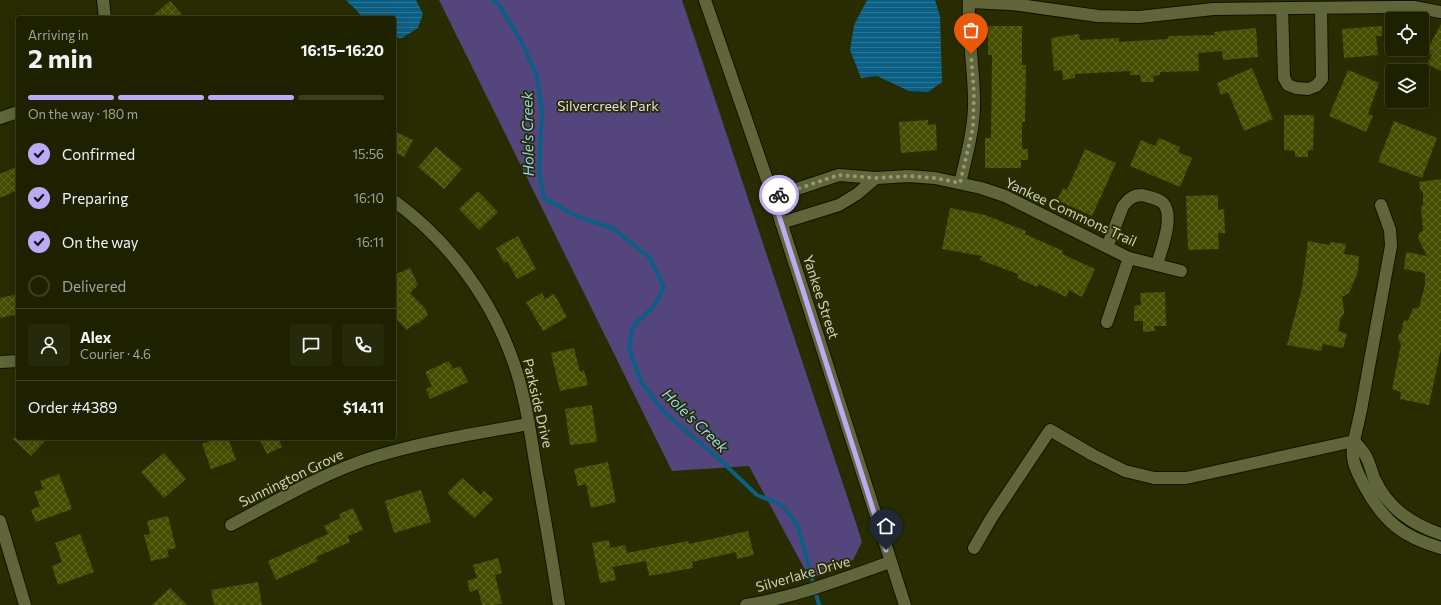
<!DOCTYPE html>
<html lang="en">
<head>
<meta charset="utf-8">
<style>
	body { margin:0; font-family:Commissioner,sans-serif; background:#26290a; color:#f1f3f6; height:100vh; display:flex; flex-direction:column; font-size:15px; white-space:nowrap }
	* { box-sizing:border-box; margin:0 }
	p { font-size:13px; color:#a1a399 }
	.icon { flex:none; width:22px; height:22px; fill:none; stroke:currentColor; stroke-width:2; stroke-linecap:round; stroke-linejoin:round }
	.map { position:relative; flex:1; overflow:hidden }
	.sheet { position:absolute; left:16px; top:16px; width:380px; height:424px; display:flex; flex-direction:column; background:#1e2100; border-radius:4px; box-shadow:0 4px 16px #0002,0 0 0 1px #3c3e22 }
	.sheet>* { flex:none }
	.buttons { position:absolute; left:1385px; top:12px; display:grid; gap:8px }
	.buttons a { display:grid; place-items:center; width:44px; height:44px; border-radius:4px; background:#1e2100; box-shadow:0 4px 16px #0002,0 0 0 1px #3c3e22; font-size:20px }
	.pin { position:absolute; display:grid; place-items:center; width:34px; height:34px; color:#fff; margin:-41px -17px; border-radius:50% 50% 50% 0; rotate:-45deg; box-shadow:0 0 4px #0007 }
	.pin .icon { rotate:45deg }
	.courier { position:absolute; display:grid; place-items:center; width:40px; height:40px; margin:-20px; border:3px solid #bcaaf6; border-radius:50%; background:#fff; color:#222; box-shadow:0 1px 5px #0007 }
	.summary em { font-style:normal; font-weight:700 }
	.summary div { display:flex; flex-direction:column-reverse }
	.summary { display:flex; align-items:center; justify-content:space-between; height:68px; padding:0 12px }
	h1 { font-size:26px; font-weight:700; line-height:30px }
	.bar { display:grid; grid-template-columns:repeat(4,1fr); gap:6px 4px; align-content:center; height:48px; padding:0 12px }
	.bar i { height:5px; border-radius:3px; background:#3c3e22 }
	.bar .active { background:#bcaaf6 }
	.bar p { grid-column:span 4 }
	.line { display:flex; align-items:center; gap:10px; padding:0 12px; border-top:1px solid #3c3e22 }
	.line div { flex:1 }
	.round { display:grid; place-items:center; flex:none; width:42px; height:42px; border-radius:4px; background:#26290a }
	ol { padding:0 12px; list-style:none }
	li { display:flex; align-items:center; gap:12px; height:44px }
	li p { margin-inline-start:auto }
	li .icon { padding:4px; border-radius:50%; background:#bcaaf6; color:#111; stroke-width:4 }
	li:last-child { color:#a1a399 }
	li i { width:22px; height:22px; border:2px solid #3c3e22; border-radius:50% }
	.map>svg:first-child { display:block }
</style>
</head>
<body>
<div class="map">
<svg width="1441" height="605" viewBox="0 0 1441 605">
	<defs>
		<pattern id="water-rules" width="6" height="5" patternUnits="userSpaceOnUse"><rect width="6" height="5" fill="#0c5f84"/><path d="M0 2.5h6" fill="none" stroke="#2e7593"/></pattern>
		<pattern id="building-cross-hatch" width="8" height="8" patternUnits="userSpaceOnUse"><rect width="8" height="8" fill="#474d00"/><path d="M0 0l8 8M0 8l8-8" fill="none" stroke="#606623"/></pattern>
	</defs>
	<rect width="100%" height="100%" fill="#282c00"/>
	<path fill="#54457c" d="M439 0H682L855 520 862 542 853 560 810 579 749 466 672 471Z"/>
	<g fill="url(#water-rules)">
		<path d="M346 0H416L423 14 418 28 402 38 394 37V18H364Z"/>
		<path d="M867 0H935L940 16 942 82 928 92 909 91 877 76 861 78 850 50 854 25Z"/>
	</g>
	<g fill="none" stroke-linecap="round" stroke-linejoin="round">
		<path stroke="#0c5f84" stroke-width="4" d="M493 0 500 6 521 41 537 76 542 111 539 172 544 198 576 216 614 229 649 257 664 287 655 305 633 326 629 348 641 382 663 411 719 459 757 495 782 505 798 526 819 605"/>
	</g>
	<g fill="url(#building-cross-hatch)">
		<path d="M170 1 185 18H150Z"/>
		<path d="M1441 24V71L1427 64 1432 55 1426 52Z"/>
		<path d="M988 26H1022V65H1026L1025 122H1022V149H1028V160H1021V168H985V138H991L992 55H988Z"/>
		<path d="M1382 26V36H1376L1378 55 1344 58 1342 29Z"/>
		<path d="M1256 28 1258 57 1223 60 1222 51 1198 53 1199 71 1160 72V75L1153 76 1154 82H1141L1140 75H1130V71L1075 74V78L1063 80 1062 70 1054 71 1051 38 1079 34 1080 40 1119 38V42L1168 39V36L1215 35 1214 32Z"/>
		<path d="M1252 68 1273 119 1244 131 1228 92 1221 95 1217 83Z"/>
		<path d="M1348 70 1379 83 1368 114 1373 116 1366 132 1329 116Z"/>
		<path d="M1284 115H1314L1313 150H1308V157H1295V151L1284 150Z"/>
		<path d="M928 120V125L936 124 937 150 901 153 899 122Z"/>
		<path d="M1394 121 1437 138 1422 178 1378 162Z"/>
		<path d="M394 131 413 140 404 157 394 152Z"/>
		<path d="M1159 138 1180 147 1178 152 1192 158 1180 187 1130 166 1141 140 1155 146Z"/>
		<path d="M436 147 462 169 444 189 418 167Z"/>
		<path d="M1085 149 1116 163 1092 216 1057 200 1063 188 1067 190Z"/>
		<path d="M18 166V190L0 198V174Z"/>
		<path d="M1441 179V349L1429 405 1400 399 1401 392 1392 389 1401 344 1398 339 1399 334 1401 333 1404 320 1408 321 1413 308H1419L1425 285V273L1404 269 1406 252 1427 256 1418 238 1420 232 1423 231 1421 206H1423V192L1420 189 1419 182Z"/>
		<path d="M478 191 498 212 479 230 459 209Z"/>
		<path d="M1218 195V210L1224 209 1225 233H1218L1219 249 1188 250 1186 196Z"/>
		<path d="M950 208 985 215 1026 231 1025 234 1063 251 1062 254 1095 269 1082 297 1069 290 1066 297 1039 284 1037 287 1017 278 1018 274 980 260 982 256 942 249Z"/>
		<path d="M518 236 536 269 517 279 507 261 504 263 496 248Z"/>
		<path d="M1308 241 1329 245 1331 242 1346 244 1344 254 1359 256 1358 272 1349 293 1342 297 1344 310V314L1341 317 1338 331 1347 334 1343 348 1323 344 1321 351 1287 345 1302 288Z"/>
		<path d="M410 268 418 285 410 293 425 308 428 315 420 322 411 326 407 330 394 317V275Z"/>
		<path d="M1165 292 1166 326H1154L1155 331 1143 332V321H1134V306L1141 305 1140 293Z"/>
		<path d="M542 293 545 299 554 294 567 317 543 331 526 302Z"/>
		<path d="M18 294V314L0 318V298Z"/>
		<path d="M574 348 580 372 584 370 588 385 560 391 551 353Z"/>
		<path d="M449 361 453 369 460 366 468 382 430 399 426 389 432 386 425 372Z"/>
		<path d="M592 405 597 442 570 445 565 409Z"/>
		<path d="M12 438H48L31 456Z"/>
		<path d="M219 438H228L236 460 211 469 202 444Z"/>
		<path d="M259 438H279L282 447 267 454Z"/>
		<path d="M164 453 186 479 164 498 141 472Z"/>
		<path d="M608 462 616 502 591 508 586 484 578 486 574 469Z"/>
		<path d="M59 474 72 509 36 522 31 510 40 506 34 492 43 489 40 481Z"/>
		<path d="M462 478 481 495 484 491 493 499 474 518 447 493Z"/>
		<path d="M421 490 431 522 394 533 385 501Z"/>
		<path d="M353 508 363 530 348 536 350 542 316 557 318 561 276 580 268 561 328 534 324 526 341 518 339 514Z"/>
		<path d="M168 516 176 548 167 550 169 557 151 561 144 535 150 534 147 521Z"/>
		<path d="M748 531 754 555 737 559 736 552 692 562 693 568 649 576 646 561 613 567 616 580 600 583 592 543 609 540 610 548 625 545 627 553 688 541 689 544Z"/>
		<path d="M80 534 94 572 58 585 52 566 62 562 55 543Z"/>
		<path d="M498 558 502 573 495 575 502 603 496 605H482L478 589 470 592 467 581 477 578 473 565Z"/>
		<path d="M258 582 262 605H214L211 590Z"/>
		<path d="M170 588 187 605H152Z"/>
	</g>
	<g fill="none" stroke-linecap="round" stroke-linejoin="round">
		<g stroke="#111301" stroke-width="14">
			<g id="street">
				<path d="M103 0 105 18"/>
				<path d="M969 2 1012 4 1098 16 1139 17 1213 9 1393 7H1414L1441 12"/>
				<path d="M1282 8 1284 78 1288 85 1296 88 1308 89 1316 86 1322 79 1321 8"/>
				<path d="M0 118 18 112"/>
				<path d="M960 183C966 158 973 133 974 108 975 72 967 36 969 0"/>
				<path d="M773 197 839 175 876 178 908 176 935 178 981 188 1005 196 1129 258 1181 271"/>
				<path d="M394 201C447 239 490 297 512 358 525 393 530 431 536 468 544 513 552 559 559 605"/>
				<path d="M781 223 839 205 857 194 876 178"/>
				<path d="M1107 247 1123 206C1129 198 1136 193 1146 196 1152 198 1159 199 1163 203 1175 216 1161 250 1157 265"/>
				<path d="M1107 322 1129 258"/>
				<path d="M0 362 18 361"/>
				<path d="M0 521 25 605"/>
				<path d="M231 525C278 500 327 471 377 456 427 441 478 433 529 424"/>
				<path d="M1441 534C1411 524 1388 508 1374 478 1371 470 1369 460 1364 453 1361 448 1357 445 1354 441 1353 446 1352 451 1353 456 1353 464 1361 480 1365 487 1384 522 1403 537 1441 548"/>
				<path d="M974 548 992 517 1050 430 1093 455 1125 471 1154 478H1186L1354 441 1361 410 1391 246 1390 230 1381 205"/>
				<path d="M746 605C795 597 843 579 890 562"/>
			</g>
		</g>
		<g stroke="#111301" stroke-width="14">
			<path id="secondary" d="M705 0 773 197 905 605"/>
		</g>
		<use href="#street" stroke="#60663a" stroke-width="12"/>
		<use href="#secondary" stroke="#60663a" stroke-width="12"/>
	</g>
	<g fill="none" stroke-linecap="round" stroke-linejoin="round">
		<path stroke="#95997b" stroke-width="4" stroke-dasharray="0 7.2" d="M779 195 839 175 876 178 908 176 935 178 960 183 973 128 974 93 971 54"/>
		<path stroke="#bcaaf6" stroke-width="5" d="M779 195 773 197 886 550"/>
	</g>
	<g text-anchor="middle" stroke-width="3.5" stroke-linejoin="round" paint-order="stroke">
		<g font-size="14" fill="#e0dcf2" stroke="#282c00">
			<text x="608" y="111">Silvercreek Park</text>
		</g>
		<g font-size="14" fill="#d0d4bd" stroke="#282c00">
			<text transform="translate(1071 212) rotate(25)" y="5">Yankee Commons Trail</text>
			<text transform="translate(821 297) rotate(72)" y="5">Yankee Street</text>
			<text transform="translate(538 403) rotate(77)" y="5">Parkside Drive</text>
			<text transform="translate(291 478) rotate(-26)" y="5">Sunnington Grove</text>
			<text transform="translate(803 574) rotate(-16)" y="5">Silverlake Drive</text>
		</g>
		<g font-size="15" font-style="italic" fill="#93d7fe" stroke="#282c00">
			<text transform="translate(528 134) rotate(-91)" y="5">Hole's Creek</text>
			<text transform="translate(695 421) rotate(44)" y="5">Hole's Creek</text>
		</g>
	</g>
</svg>
<div class="buttons">
<a><svg class="icon" aria-label="locate" viewBox="0 0 24 24"><circle cx="12" cy="12" r="6"/><path d="M12 2v4M12 18v4M2 12h4M18 12h4"/></svg></a>
<a><svg class="icon" aria-label="layers" viewBox="0 0 24 24"><path d="M12 4l9 5-9 5-9-5zM3 14l9 5 9-5"/></svg></a>
</div>
<div class="pin" style="left:971px;top:54px;background:#ea580c"><svg class="icon" aria-label="bag" viewBox="0 0 24 24"><path d="M5 8h14l-1 12H6zM9 8a3 3 0 0 1 6 0"/></svg></div>
<div class="pin" style="left:886px;top:550px;background:#1f2937"><svg class="icon" aria-label="home" viewBox="0 0 24 24"><path d="M3 11l9-7 9 7M6 9v11h12V9"/></svg></div>
<div class="courier" style="left:779px;top:195px"><svg class="icon" aria-label="bike" viewBox="0 0 24 24"><circle cx="6" cy="16" r="4"/><circle cx="18" cy="16" r="4"/><path d="M6 16l4-8h5l3 8M10 8l3 8H6M13 5h3"/></svg></div>
<section class="sheet">
<div class="summary"><div><h1>2 min</h1><p>Arriving in</p></div><em>16:15–16:20</em></div>
<div class="bar"><i class="active"></i><i class="active"></i><i class="active"></i><i></i><p>On the way · 180 m</p></div>
<ol>
<li><svg class="icon" aria-label="check" viewBox="0 0 24 24"><path d="M5 12l5 5 9-10"/></svg>Confirmed<p>15:56</p></li>
<li><svg class="icon" aria-label="check" viewBox="0 0 24 24"><path d="M5 12l5 5 9-10"/></svg>Preparing<p>16:10</p></li>
<li><svg class="icon" aria-label="check" viewBox="0 0 24 24"><path d="M5 12l5 5 9-10"/></svg>On the way<p>16:11</p></li>
<li><i></i>Delivered</li>
</ol>
<div class="line" style="height:72px"><a class="round"><svg class="icon" aria-label="person" viewBox="0 0 24 24"><circle cx="12" cy="8" r="4"/><path d="M4 21q1-7 8-7t8 7"/></svg></a><div><b>Alex</b><p>Courier · 4.6</p></div><a class="round"><svg class="icon" aria-label="chat" viewBox="0 0 24 24"><path d="M4 5h16v11H9l-5 4z"/></svg></a><a class="round"><svg class="icon" aria-label="phone" viewBox="0 0 24 24"><path d="M5 4h4l2 5-3 2q2 4 5 5l2-3 5 2v4C11 20 4 13 5 4z"/></svg></a></div>
<div class="line" style="height:52px"><div>Order #4389</div><b>$14.11</b></div>
</section>
</div>
</body>
</html>
